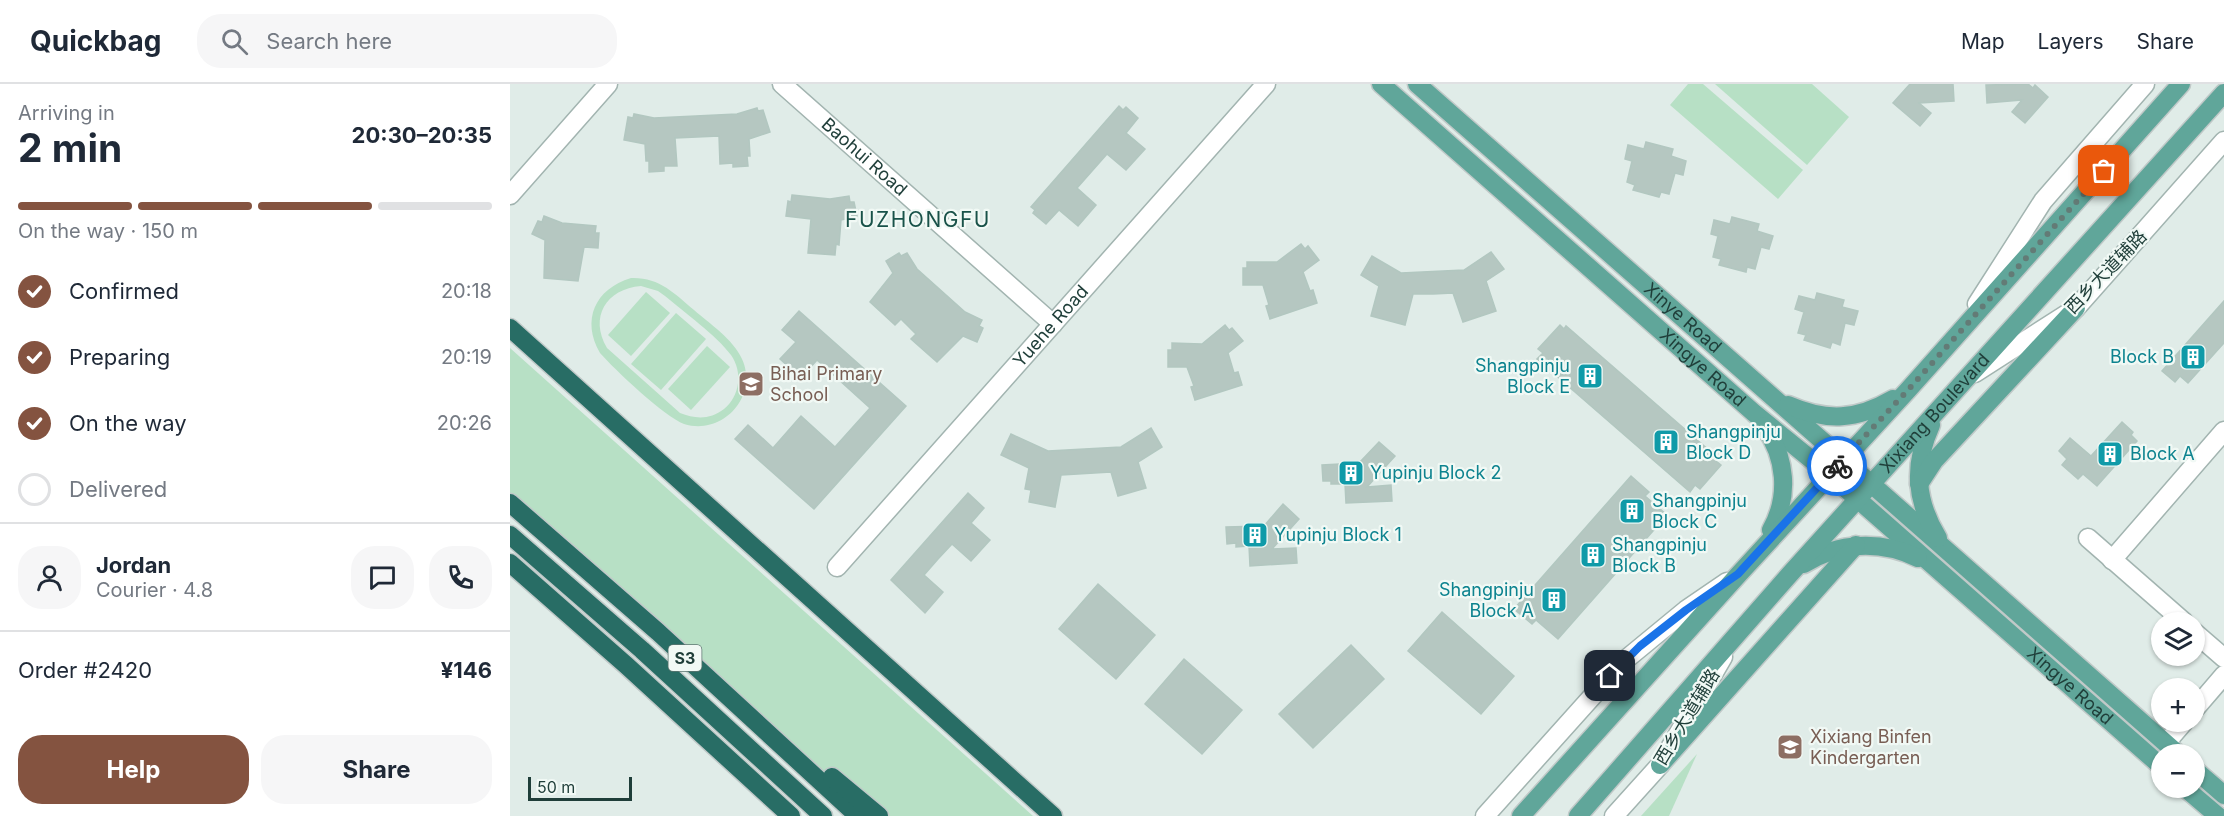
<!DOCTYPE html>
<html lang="en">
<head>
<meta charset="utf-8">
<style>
	body { margin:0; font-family:Inter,"Noto Sans SC",sans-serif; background:#f6f6f7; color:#1f2937; height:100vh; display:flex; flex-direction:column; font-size:22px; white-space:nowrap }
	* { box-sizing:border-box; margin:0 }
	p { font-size:20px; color:#747a83 }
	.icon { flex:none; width:33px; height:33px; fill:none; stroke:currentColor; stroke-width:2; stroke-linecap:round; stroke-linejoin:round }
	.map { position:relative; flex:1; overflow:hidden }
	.drawer { display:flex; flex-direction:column; background:#fff; width:510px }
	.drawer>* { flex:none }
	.buttons { position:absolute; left:1641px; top:528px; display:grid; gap:12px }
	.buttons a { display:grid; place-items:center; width:54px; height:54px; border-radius:50%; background:#fff; box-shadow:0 2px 4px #0004; font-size:30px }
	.scale { position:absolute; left:18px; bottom:15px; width:104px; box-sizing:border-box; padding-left:6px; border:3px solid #1f3e39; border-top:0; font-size:16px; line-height:21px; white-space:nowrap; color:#1f3e39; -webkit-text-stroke:4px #f1f9f5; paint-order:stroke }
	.pin { position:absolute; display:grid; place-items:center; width:51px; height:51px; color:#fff; margin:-26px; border-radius:12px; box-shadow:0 3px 9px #0006 }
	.courier { position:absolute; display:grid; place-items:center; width:60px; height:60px; margin:-30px; border:4px solid #1a73e8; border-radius:50%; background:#fff; color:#222; box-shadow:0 2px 8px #0007 }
	.head em { font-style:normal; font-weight:700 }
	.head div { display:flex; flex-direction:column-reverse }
	.head { display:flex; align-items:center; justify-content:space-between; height:102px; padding:0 18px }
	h1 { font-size:39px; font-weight:700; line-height:45px }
	.bar { display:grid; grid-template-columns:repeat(4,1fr); gap:9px 6px; align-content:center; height:72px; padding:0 18px }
	.bar i { height:8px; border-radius:4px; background:#e0e1e3 }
	.bar .on { background:#845340 }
	.bar p { grid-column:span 4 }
	.line { display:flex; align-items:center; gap:15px; padding:0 18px; border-top:2px solid #e0e1e3 }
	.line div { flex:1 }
	.round { display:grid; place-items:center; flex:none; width:63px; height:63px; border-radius:24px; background:#f6f6f7 }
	ol { padding:0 18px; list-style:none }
	li { display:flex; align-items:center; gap:18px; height:66px }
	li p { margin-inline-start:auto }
	li .icon { padding:6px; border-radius:50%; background:#845340; color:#fff; stroke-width:4 }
	li:last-child { color:#747a83 }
	li i { width:33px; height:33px; border:3px solid #e0e1e3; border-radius:50% }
	.action { display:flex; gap:12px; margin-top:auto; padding:12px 18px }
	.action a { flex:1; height:69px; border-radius:24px; background:#845340; color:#fff; font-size:24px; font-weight:700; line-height:69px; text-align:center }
	.action a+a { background:#f6f6f7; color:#1f2937 }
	header { display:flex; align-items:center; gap:36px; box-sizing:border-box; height:84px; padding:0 30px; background:#fff; border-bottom:2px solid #e0e1e3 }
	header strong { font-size:28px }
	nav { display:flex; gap:33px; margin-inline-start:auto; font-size:21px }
	.search { width:420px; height:54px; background:#f6f6f7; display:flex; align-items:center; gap:15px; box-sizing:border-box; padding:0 21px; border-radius:24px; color:#747a83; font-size:22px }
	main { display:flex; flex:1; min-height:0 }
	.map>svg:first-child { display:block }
</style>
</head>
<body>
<header>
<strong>Quickbag</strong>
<div class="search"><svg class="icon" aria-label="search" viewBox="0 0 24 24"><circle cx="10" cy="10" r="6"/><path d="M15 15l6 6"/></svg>Search here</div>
<nav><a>Map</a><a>Layers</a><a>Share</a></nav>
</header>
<main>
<section class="drawer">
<div class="head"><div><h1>2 min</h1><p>Arriving in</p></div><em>20:30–20:35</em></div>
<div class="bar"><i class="on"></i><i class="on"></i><i class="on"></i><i></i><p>On the way · 150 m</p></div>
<ol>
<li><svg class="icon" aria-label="check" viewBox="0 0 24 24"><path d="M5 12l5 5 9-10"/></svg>Confirmed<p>20:18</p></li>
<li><svg class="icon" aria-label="check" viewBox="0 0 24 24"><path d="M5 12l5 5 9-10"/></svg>Preparing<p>20:19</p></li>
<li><svg class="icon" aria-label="check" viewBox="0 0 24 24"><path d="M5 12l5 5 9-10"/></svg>On the way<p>20:26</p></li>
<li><i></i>Delivered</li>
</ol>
<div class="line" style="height:108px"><a class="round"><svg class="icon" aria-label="person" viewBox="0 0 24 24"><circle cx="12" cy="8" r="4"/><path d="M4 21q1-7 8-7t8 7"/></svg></a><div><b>Jordan</b><p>Courier · 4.8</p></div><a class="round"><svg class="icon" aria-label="chat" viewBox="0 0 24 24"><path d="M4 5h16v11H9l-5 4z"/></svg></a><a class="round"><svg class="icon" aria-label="phone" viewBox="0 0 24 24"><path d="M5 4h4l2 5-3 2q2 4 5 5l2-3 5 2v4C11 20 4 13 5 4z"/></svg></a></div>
<div class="line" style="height:78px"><div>Order #2420</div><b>¥146</b></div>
<div class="action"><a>Help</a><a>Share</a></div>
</section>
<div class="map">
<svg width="1714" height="732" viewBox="0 0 1714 732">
	<rect width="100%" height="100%" fill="#e0ece8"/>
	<g fill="#b7e0c5" fill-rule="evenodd">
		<path d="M1178 0H1193L1293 86 1268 115 1160 21Z"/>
		<path d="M1205 0H1302L1339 33 1297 81Z"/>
		<path d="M121 194C149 193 164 209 184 226 200 240 223 255 232 275 249 312 213 352 174 340 155 333 104 285 90 269 71 236 85 205 121 194ZM131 202 148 207 155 212C174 228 207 252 221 271 233 288 230 312 214 325 200 336 185 335 170 329L97 264C79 233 96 205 131 202Z"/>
		<path d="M136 208 160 229 121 272 98 251Z"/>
		<path d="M166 229 196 255 151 306 121 280Z"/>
		<path d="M197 262 220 283 181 326 158 305Z"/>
		<path d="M0 264 523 732H337L87 503 0 428Z"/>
		<path d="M1187 670 1159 732H1131Z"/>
	</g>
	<g fill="#b5c7c1" stroke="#b2c7c0" stroke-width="1.5">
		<path d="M1400 0H1443L1444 17 1409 19 1421 29 1410 42 1383 19Z"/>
		<path d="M1518 0 1523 4 1525 1 1538 13 1515 39 1502 28 1512 16 1477 19 1476 1Z"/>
		<path d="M609 22 613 26 616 23 628 34 616 49 635 65 616 86 597 70 567 104 586 121 568 142 549 126 536 140 523 129 525 126 521 123Z"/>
		<path d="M247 24 248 27 253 26 260 48 239 55 240 72H237L238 82 223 83V79L210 80 209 52 165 54 167 82H154V87L139 88V77H136L135 60 114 56 118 33 123 34 124 30 144 34 227 30Z"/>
		<path d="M1136 58 1163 65 1161 72 1176 77 1173 91 1165 89 1159 110 1151 108 1149 113 1123 106 1125 101 1117 98 1122 77 1115 75 1118 61 1134 65Z"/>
		<path d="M282 111 320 115 339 112 340 118H344L347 132 331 136 329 161 326 160 325 171 298 169 301 135 276 132 278 117 281 118Z"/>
		<path d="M34 132 52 139 86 142 85 149H89L88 164 74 163 68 197 34 194 35 156 22 150 28 137 32 138Z"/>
		<path d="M1222 133 1249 140 1247 147 1263 152 1259 165 1251 163 1245 185 1237 183 1236 188 1209 181 1211 175 1203 173 1208 152 1201 150 1204 136 1220 140Z"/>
		<path d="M791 160 795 165 798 162 809 176 793 188 800 207 803 206 807 219 760 235 756 222 759 221 753 201H733V184H737V178H767Z"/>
		<path d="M981 168 994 185 976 197 986 227 953 238 943 209 923 210H903L895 241 861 232 869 202 851 191 862 172 891 189 954 186Z"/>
		<path d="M389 169 391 172 397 169 407 185 455 228 472 236 469 242 473 244 467 258 453 252 427 278 401 255 406 250 391 235 385 241 360 218 383 189 376 177Z"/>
		<path d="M1307 209 1334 216 1332 223 1348 227 1344 241 1335 239 1330 261 1322 258 1320 264 1294 256 1296 251 1288 249 1294 228 1285 225 1289 212 1305 216Z"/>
		<path d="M1714 217V259L1678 299 1670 292 1665 298 1652 287Z"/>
		<path d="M289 227 396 322 304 425 225 355 238 341 263 364 291 332 325 363 360 324 307 276 291 294 270 275 286 258 272 246Z"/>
		<path d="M715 241 719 246 722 244 733 257 718 269 724 289 728 288 732 301 685 316 681 303 684 302 677 283H658V266H662V259L692 260Z"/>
		<path d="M1050 241 1054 245 1056 242 1209 375 1206 377 1211 381 1190 405 1185 401 1180 408 1027 275 1033 269 1028 265Z"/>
		<path d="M1612 338 1623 348 1621 351 1627 357 1587 402 1573 390 1568 395 1552 381 1557 375 1549 367 1560 354 1581 372Z"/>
		<path d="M641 344 652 363 628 378 636 404 608 412 601 388 551 391 545 423 519 418 521 406 515 405 519 384 491 371 501 350 538 367 611 363Z"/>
		<path d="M869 358 885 372 857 403 881 401 882 417 836 419 835 400H821V397H813L812 381 849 379Z"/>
		<path d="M1121 392 1139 408 1135 412 1157 431 1048 555 1026 536 1022 540 1004 525Z"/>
		<path d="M458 409 474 424 461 439 480 456 461 477 442 460 428 475 414 491 433 508 415 529 381 496Z"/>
		<path d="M773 420 789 435 762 465 786 464 787 479 740 482 739 462 726 463V459L717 460 716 443 754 442Z"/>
		<path d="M588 500 645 551 606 595 549 545Z"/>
		<path d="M932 528 1004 592 971 630 898 567Z"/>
		<path d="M841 561 874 595 803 664 769 630Z"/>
		<path d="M674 575 732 626 692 670 635 620Z"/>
	</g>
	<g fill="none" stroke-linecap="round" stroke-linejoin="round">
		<g stroke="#a2b4b0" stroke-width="21">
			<g id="minor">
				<path id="s1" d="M272 0 543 240"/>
				<path d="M0 111 98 0"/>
				<path d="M1467 220 1533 117 1635 0"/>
				<path d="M1465 289 1566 224 1714 57"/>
				<path d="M1578 454 1674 538"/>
				<path d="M1602 476 1714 347"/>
				<path id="s2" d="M327 483 756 0"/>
				<path d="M1684 548 1714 574"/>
				<path d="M1684 626 1714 591"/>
				<path d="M1656 659 1674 638"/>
				<path d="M975 732 1114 577 1176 526 1217 498"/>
				<path d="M1104 732 1150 681 1213 573"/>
			</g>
		</g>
		<g stroke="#c0c9c8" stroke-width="21">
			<g id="major">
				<path id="s3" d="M871 0 1244 329 1319 390 1652 683"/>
				<path id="s4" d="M907 0 1668 670"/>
				<path d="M1278 321C1317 338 1347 336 1383 315"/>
				<path d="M1421 341C1403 381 1405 416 1428 454"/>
				<path d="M1254 342C1276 373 1280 412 1261 446"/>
				<path d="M1409 400 1424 377 1566 224"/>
				<path d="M1294 480C1329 458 1370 456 1408 474"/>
				<path d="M1150 681 1346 461"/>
				<path d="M1684 685 1714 711"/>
				<path d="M1675 704 1708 732"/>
				<path d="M1011 732 1229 490 1398 306 1671 0"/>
				<path id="s5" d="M1068 732 1280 490 1714 9"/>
			</g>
		</g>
		<g stroke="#c0c9c8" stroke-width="21">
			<g id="highway">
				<path d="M0 244 543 732"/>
				<path d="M0 419 148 548 348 732"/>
				<path d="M0 451 132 566 313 732"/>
				<path d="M0 479 116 581 281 732"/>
				<path d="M322 693 369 732"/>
			</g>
		</g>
		<use href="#minor" stroke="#fff" stroke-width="18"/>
		<use href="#major" stroke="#60a69a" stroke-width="18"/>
		<use href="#highway" stroke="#286d65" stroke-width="18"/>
	</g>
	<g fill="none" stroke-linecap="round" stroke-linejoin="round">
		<path stroke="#637b76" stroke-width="6" stroke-dasharray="0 10.8" d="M1327 382 1398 306 1594 87"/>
		<path stroke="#1a73e8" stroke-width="8" d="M1100 592 1130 562 1176 526 1228 490 1327 382"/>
	</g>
	<defs>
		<g id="building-square" transform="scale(1.35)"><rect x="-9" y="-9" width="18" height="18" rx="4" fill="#0f9aa8" stroke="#f1f9f5"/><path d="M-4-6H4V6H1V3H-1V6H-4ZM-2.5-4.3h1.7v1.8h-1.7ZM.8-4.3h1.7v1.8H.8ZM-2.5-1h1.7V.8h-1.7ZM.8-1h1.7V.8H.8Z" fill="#fff"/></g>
		<g id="school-square" transform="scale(1.35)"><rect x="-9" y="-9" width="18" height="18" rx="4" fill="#8d6e63" stroke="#f1f9f5"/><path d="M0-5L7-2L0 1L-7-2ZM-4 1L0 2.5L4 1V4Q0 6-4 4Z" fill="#fff"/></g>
	</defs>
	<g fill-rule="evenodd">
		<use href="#building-square" x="1683" y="273"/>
		<use href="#building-square" x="1080" y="292"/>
		<use href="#school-square" x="241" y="300"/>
		<use href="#building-square" x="1156" y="358"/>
		<use href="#building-square" x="1600" y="370"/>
		<use href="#building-square" x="841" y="389"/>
		<use href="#building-square" x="1122" y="427"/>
		<use href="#building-square" x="745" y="451"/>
		<use href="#building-square" x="1083" y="471"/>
		<use href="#building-square" x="1044" y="516"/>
		<use href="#school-square" x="1280" y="663"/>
	</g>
	<g text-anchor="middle" stroke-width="4.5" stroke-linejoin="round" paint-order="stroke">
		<rect fill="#f1f9f5" stroke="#5e7671" stroke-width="1.5" x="158.5" y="561" width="33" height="26" rx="4.5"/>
		<g font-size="16" font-weight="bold" fill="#1f3e39">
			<text x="175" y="580">S3</text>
		</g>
		<g font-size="18" fill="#1f3e39" stroke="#f1f9f5">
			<text dy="6" stroke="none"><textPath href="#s1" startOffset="110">Baohui Road</textPath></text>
			<text transform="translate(1596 188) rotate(-46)" y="6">西乡大道辅路</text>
			<text dy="6" stroke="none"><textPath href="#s4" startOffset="354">Xinye Road</textPath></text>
			<text dy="6" stroke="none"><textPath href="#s2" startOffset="322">Yuehe Road</textPath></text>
			<text dy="6" stroke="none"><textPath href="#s3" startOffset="429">Xingye Road</textPath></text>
			<text dy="6" stroke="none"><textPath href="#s5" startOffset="538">Xixiang Boulevard</textPath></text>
			<text dy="6" stroke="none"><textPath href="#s3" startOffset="915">Xingye Road</textPath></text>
			<text transform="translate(1177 633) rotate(-59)" y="6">西乡大道辅路</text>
		</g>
		<g font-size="18" fill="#0d838f" stroke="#f1f9f5" text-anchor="start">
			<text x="1664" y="279" text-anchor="end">Block B</text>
			<text x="1060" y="288" text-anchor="end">Shangpinju<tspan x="1060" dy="21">Block E</tspan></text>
			<text x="1176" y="354">Shangpinju<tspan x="1176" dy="21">Block D</tspan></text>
			<text x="1620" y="376">Block A</text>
			<text x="860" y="395">Yupinju Block 2</text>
			<text x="1142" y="423">Shangpinju<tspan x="1142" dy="21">Block C</tspan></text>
			<text x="764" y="457">Yupinju Block 1</text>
			<text x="1102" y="467">Shangpinju<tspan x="1102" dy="21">Block B</tspan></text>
			<text x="1024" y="512" text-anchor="end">Shangpinju<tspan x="1024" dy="21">Block A</tspan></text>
		</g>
		<g font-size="18" fill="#785e54" stroke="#f1f9f5" text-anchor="start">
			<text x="260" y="296">Bihai Primary<tspan x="260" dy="21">School</tspan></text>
			<text x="1300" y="659">Xixiang Binfen<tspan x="1300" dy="21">Kindergarten</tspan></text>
		</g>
		<g font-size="21" letter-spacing="1.5" fill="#195249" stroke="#f1f9f5">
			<text x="408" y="143">FUZHONGFU</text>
		</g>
	</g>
</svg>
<div class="buttons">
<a><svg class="icon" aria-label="layers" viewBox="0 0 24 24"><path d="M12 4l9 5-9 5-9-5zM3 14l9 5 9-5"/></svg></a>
<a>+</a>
<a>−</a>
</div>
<div class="scale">50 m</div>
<div class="pin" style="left:1594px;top:87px;background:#ea580c"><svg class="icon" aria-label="bag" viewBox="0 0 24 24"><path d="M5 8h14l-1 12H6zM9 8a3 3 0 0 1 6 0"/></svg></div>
<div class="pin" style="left:1100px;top:592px;background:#1f2937"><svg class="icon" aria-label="home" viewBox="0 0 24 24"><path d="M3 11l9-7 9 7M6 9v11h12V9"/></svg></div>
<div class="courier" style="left:1327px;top:382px"><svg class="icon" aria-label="bike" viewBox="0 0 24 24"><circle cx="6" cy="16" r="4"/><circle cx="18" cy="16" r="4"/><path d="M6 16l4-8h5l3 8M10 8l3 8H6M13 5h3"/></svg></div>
</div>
</main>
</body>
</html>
